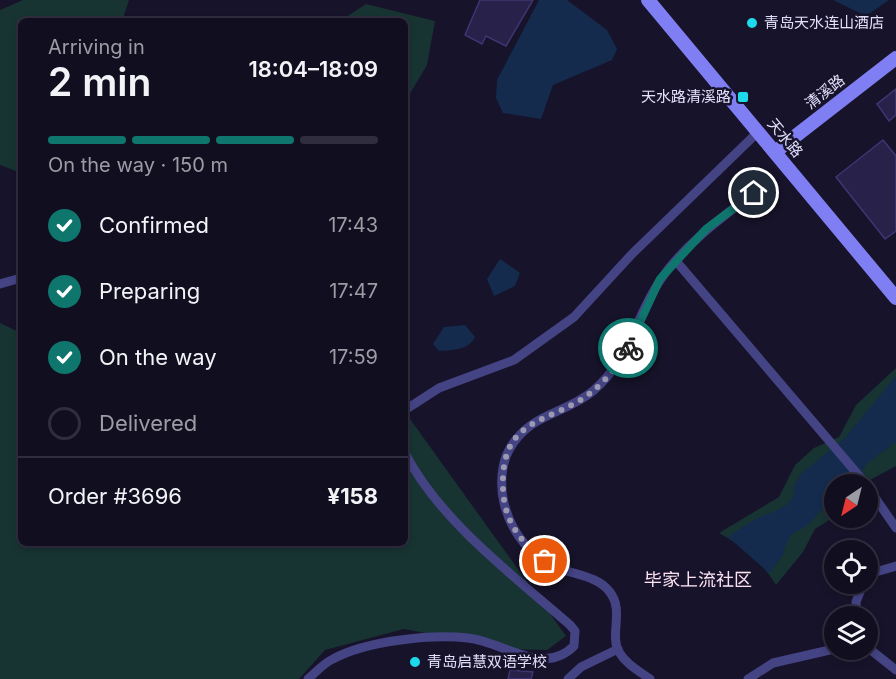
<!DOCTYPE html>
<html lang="en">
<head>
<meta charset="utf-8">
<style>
	body { margin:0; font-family:Inter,"Noto Sans SC",sans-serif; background:#1a1729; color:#f1f3f6; height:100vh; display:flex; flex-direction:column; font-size:22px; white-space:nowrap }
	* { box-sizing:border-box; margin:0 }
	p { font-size:20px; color:#9c9ca5 }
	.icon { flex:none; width:33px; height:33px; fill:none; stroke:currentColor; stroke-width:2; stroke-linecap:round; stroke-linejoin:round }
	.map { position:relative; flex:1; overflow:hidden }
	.side { position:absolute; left:18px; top:18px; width:390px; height:528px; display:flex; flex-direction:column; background:#110e20; border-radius:9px; box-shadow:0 3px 9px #0003,0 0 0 2px #302e3e }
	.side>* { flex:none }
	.needle { width:39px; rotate:215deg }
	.fabs { position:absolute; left:824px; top:474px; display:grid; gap:12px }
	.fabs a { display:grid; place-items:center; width:54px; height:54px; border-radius:50%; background:#110e20; box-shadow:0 3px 9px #0003,0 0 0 2px #302e3e; font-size:30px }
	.pin { position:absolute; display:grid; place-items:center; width:51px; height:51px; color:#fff; margin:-26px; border:3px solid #fff; border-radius:50%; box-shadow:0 2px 6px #0007 }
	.courier { position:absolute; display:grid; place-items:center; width:60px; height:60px; margin:-30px; border:4px solid #0f766e; border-radius:50%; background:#fff; color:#222; box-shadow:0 2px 8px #0007 }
	.headline em { font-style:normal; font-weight:600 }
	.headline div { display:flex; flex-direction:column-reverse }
	.headline { display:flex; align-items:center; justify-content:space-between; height:102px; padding:0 30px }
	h1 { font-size:39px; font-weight:600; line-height:45px }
	.bar { display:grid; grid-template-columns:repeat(4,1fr); gap:9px 6px; align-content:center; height:72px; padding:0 30px }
	.bar i { height:8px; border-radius:4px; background:#302e3e }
	.bar .active { background:#0f766e }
	.bar p { grid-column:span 4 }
	.line { display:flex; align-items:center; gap:15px; padding:0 30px; border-top:2px solid #302e3e }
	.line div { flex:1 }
	ol { padding:0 30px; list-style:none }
	li { display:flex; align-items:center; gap:18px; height:66px }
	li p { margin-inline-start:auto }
	li .icon { padding:6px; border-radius:50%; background:#0f766e; color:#fff; stroke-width:4 }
	li:last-child { color:#9c9ca5 }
	li i { width:33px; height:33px; border:3px solid #302e3e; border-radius:50% }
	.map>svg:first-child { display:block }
</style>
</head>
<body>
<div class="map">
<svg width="896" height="679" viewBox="0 0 896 679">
	<rect width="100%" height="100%" fill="#17132a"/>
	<g fill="#173332">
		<path d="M23 0H129L122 21H21V173L0 165V10Z"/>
		<path d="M366 4 435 21 427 65 405 102V21H340Z"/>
		<path d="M0 323 21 333V543H405V412L566 636 547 650 510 649 404 629 325 650 299 679H0Z"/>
		<path d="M896 368V466L870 480 867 497V484H834V517L815 529 803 552 776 585C763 563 741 545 719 533L779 497 795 465 814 448 839 437 856 405Z"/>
	</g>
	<g fill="#142b4d">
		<path d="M539 0H567L607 30 617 49 612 60 553 85 541 119 503 113 496 98 497 80Z"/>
		<path d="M833 0H889L866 16Z"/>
		<path d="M500 259 520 273 515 286 494 296 487 279Z"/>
		<path d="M465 325 475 337C469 350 453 350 439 351L433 344 444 327Z"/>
		<path d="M896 376V442L866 464 856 483 834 484V496L808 525 792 534 786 544 783 555 769 573 728 537C737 531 746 524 756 519 772 510 797 509 794 485L801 474 845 438Z"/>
	</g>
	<g fill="#282149" stroke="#403573" stroke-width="1.5">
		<path d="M480 0H533L506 46 486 36 482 44 465 35Z"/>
		<path d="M896 89V115L889 121 877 104Z"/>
		<path d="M883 140 896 156V231L885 239 836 177Z"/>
		<path d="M510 670 533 672 531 679H508Z"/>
	</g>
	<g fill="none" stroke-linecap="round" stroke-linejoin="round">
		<g stroke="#444384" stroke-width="9">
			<path d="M676 261 866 484"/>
			<path d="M0 284 21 278"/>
			<path d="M405 410 439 388 514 360 574 317 632 254 758 132"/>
			<path d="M867 486 896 528"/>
			<path d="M867 578 872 573 896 566"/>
			<path d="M857 616 856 602 863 584"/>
			<path d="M867 647 896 670"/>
			<path d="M308 679C316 672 324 663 333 659 366 641 430 634 468 638 504 642 543 677 574 646L575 631 570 625C514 576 439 520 405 453"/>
			<path d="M568 679 581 667 618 649"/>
			<path d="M650 679C639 671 626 664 619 652 609 634 625 610 609 591 598 577 577 575 561 569 531 559 511 532 504 503 500 487 501 464 509 450 529 413 564 415 593 391 629 361 636 315 661 279 685 244 721 218 754 193"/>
			<path d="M748 679 773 663 834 649"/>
		</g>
		<g stroke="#7f7ff3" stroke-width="14">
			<path d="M648 0 896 298"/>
			<path d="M775 152 896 58"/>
		</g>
	</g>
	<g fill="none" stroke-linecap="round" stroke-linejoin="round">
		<path stroke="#9b98b2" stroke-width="6" stroke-dasharray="0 10.8" d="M545 561C521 543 504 521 503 489 500 413 552 426 594 390 606 380 621 362 628 348"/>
		<path stroke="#0f766e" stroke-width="8" d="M628 348 660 279 706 229 754 193"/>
	</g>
	<g fill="#1cdaeb" stroke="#17132a" stroke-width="2">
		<circle cx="752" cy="23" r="6"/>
		<rect x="737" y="91" width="12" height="12" rx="3"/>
		<circle cx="415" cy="662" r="6"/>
	</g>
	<g text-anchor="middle" stroke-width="5" stroke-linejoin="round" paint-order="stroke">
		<g font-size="15" fill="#e2dffc" stroke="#17132a" text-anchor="start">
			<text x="764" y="28">青岛天水连山酒店</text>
			<text x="731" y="102" text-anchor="end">天水路清溪路</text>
			<text x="427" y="667">青岛启慧双语学校</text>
		</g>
		<g font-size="15" fill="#e2dffc" stroke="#17132a">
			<text transform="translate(825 92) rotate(-38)" y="5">清溪路</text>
			<text transform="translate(785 138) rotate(50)" y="5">天水路</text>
		</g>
		<g font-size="18" fill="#fce1f3" stroke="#17132a">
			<text x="698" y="586">毕家上流社区</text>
		</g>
	</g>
</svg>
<div class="fabs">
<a><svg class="needle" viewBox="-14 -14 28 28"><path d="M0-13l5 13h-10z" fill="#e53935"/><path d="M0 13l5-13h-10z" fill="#9c9ca5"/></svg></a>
<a><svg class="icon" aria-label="locate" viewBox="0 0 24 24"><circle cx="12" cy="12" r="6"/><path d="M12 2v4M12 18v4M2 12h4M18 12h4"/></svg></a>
<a><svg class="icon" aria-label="layers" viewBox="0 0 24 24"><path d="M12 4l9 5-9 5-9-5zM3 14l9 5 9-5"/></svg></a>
</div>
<div class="pin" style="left:545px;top:561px;background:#ea580c"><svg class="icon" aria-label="bag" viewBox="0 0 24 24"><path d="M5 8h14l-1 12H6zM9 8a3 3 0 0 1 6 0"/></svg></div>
<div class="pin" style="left:754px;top:193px;background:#1f2937"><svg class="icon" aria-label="home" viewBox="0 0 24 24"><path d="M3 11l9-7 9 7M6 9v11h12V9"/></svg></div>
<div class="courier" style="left:628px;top:348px"><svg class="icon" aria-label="bike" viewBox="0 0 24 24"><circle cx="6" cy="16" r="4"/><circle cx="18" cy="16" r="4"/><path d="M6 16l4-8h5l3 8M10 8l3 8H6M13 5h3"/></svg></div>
<section class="side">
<div class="headline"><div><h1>2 min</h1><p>Arriving in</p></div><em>18:04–18:09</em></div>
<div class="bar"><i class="active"></i><i class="active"></i><i class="active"></i><i></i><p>On the way · 150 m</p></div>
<ol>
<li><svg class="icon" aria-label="check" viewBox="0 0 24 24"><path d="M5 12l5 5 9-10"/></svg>Confirmed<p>17:43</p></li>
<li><svg class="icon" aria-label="check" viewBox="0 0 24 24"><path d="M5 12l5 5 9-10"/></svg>Preparing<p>17:47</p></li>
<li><svg class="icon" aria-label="check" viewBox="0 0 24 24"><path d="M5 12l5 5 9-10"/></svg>On the way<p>17:59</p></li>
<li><i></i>Delivered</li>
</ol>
<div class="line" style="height:78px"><div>Order #3696</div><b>¥158</b></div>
</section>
</div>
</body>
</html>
